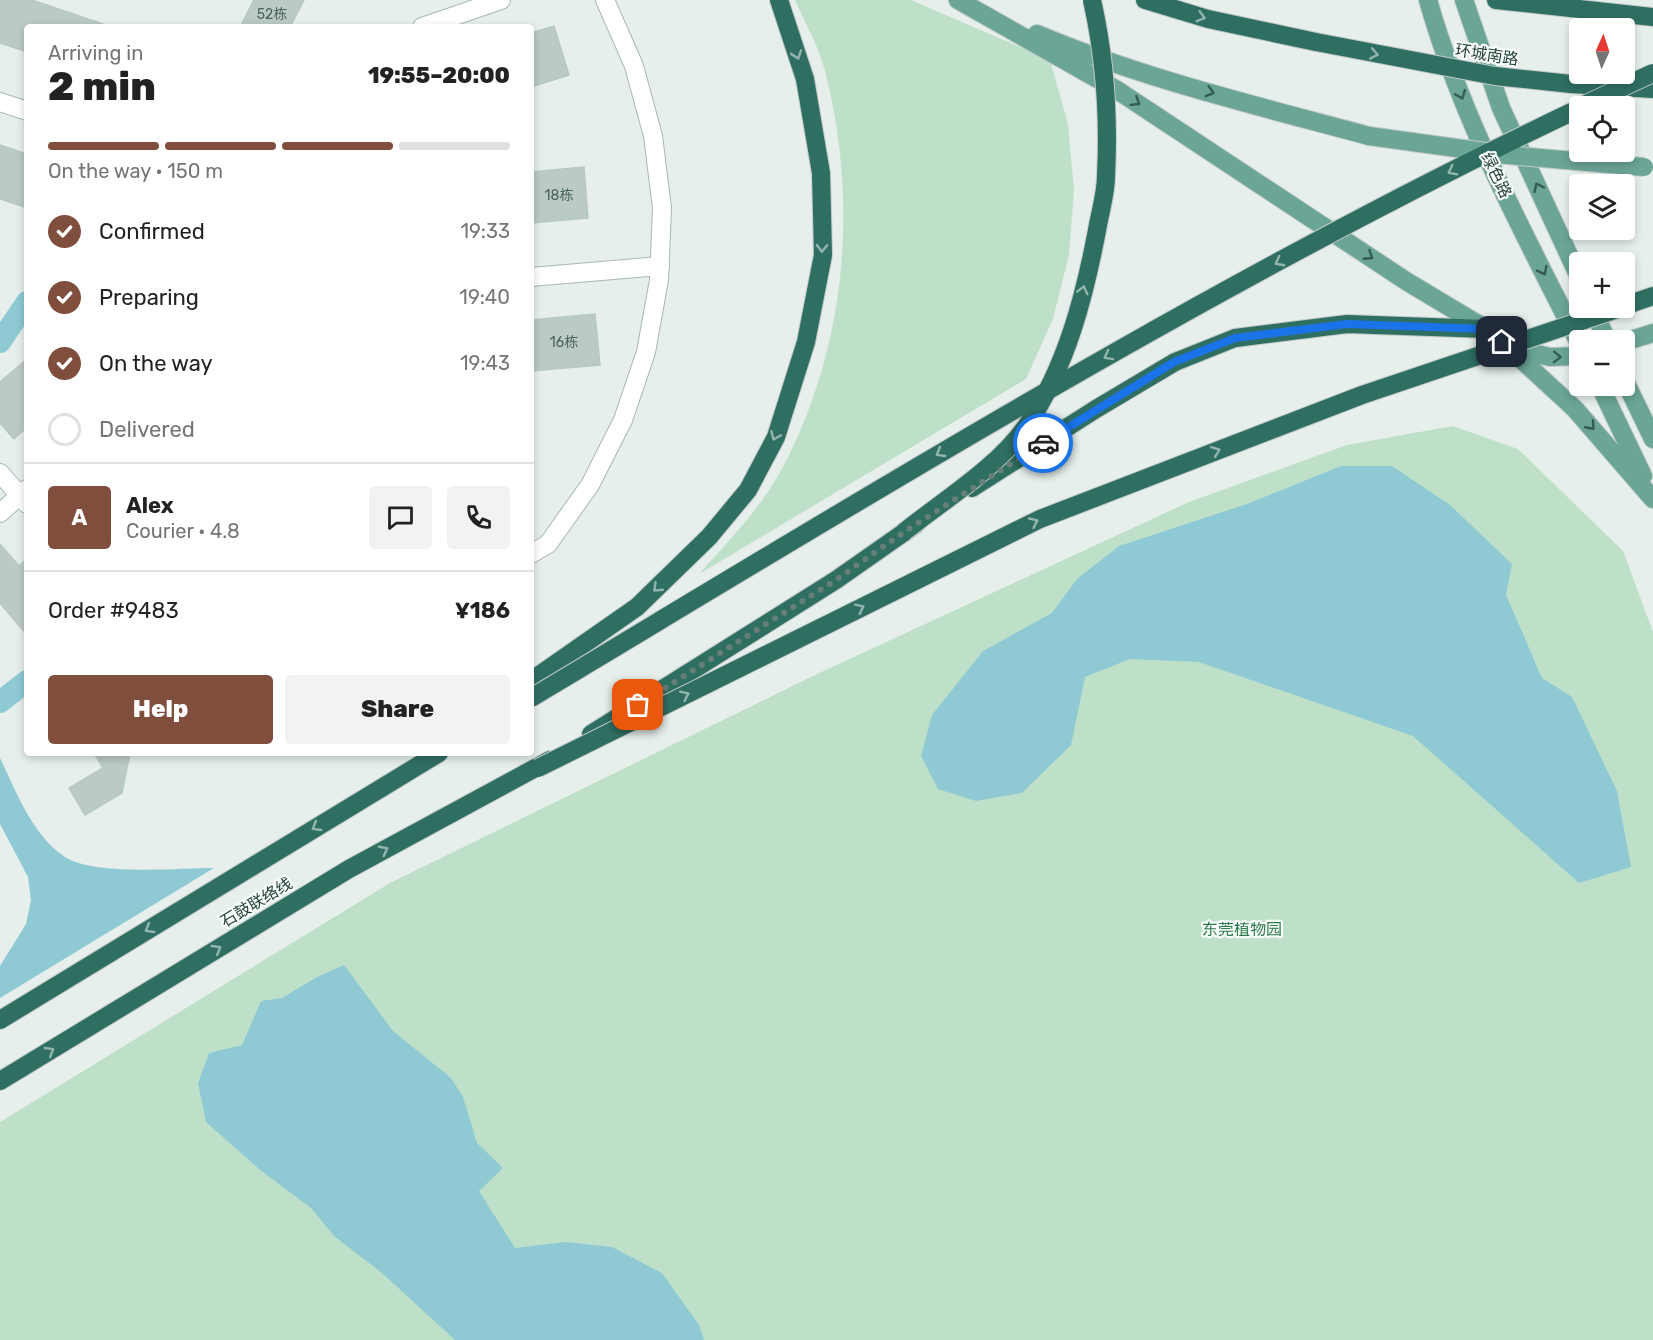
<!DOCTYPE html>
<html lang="en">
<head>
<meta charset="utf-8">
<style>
	body { margin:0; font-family:Rubik,"Noto Sans SC",sans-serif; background:#f2f2f2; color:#222; height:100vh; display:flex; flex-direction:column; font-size:22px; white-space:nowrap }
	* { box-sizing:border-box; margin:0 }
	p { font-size:20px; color:#767676 }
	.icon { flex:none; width:33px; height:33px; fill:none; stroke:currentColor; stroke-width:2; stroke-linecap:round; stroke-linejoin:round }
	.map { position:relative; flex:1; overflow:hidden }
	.panel { position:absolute; left:24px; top:24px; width:510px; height:732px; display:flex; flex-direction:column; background:#fff; border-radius:6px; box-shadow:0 3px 9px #0003 }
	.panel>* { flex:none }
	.needle { width:39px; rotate:3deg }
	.buttons { position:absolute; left:1569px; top:18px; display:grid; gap:12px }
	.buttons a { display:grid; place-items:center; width:66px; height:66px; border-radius:6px; background:#fff; box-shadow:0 3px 9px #0003; font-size:30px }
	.pin { position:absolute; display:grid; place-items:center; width:51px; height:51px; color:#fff; margin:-26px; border-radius:12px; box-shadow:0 3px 9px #0006 }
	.courier { position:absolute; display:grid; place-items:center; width:60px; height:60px; margin:-30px; border:4px solid #1a73e8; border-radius:50%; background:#fff; color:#222; box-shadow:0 2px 8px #0007 }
	.overview em { font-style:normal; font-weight:800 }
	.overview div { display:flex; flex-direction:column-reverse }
	.overview { display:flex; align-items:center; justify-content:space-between; height:102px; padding:0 24px }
	h1 { font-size:39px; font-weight:800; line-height:45px }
	.bar { display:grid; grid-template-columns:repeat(4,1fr); gap:9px 6px; align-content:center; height:72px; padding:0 24px }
	.bar i { height:8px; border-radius:4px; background:#e0e0e0 }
	.bar .selected { background:#804e3d }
	.bar p { grid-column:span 4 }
	.line { display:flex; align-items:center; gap:15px; padding:0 24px; border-top:2px solid #e0e0e0 }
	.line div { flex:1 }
	.round { display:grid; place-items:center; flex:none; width:63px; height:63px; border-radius:6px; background:#f2f2f2 }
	ol { padding:0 24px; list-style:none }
	li { display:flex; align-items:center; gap:18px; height:66px }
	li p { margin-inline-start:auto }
	li .icon { padding:6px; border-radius:50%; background:#804e3d; color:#fff; stroke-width:4 }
	li:last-child { color:#767676 }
	li i { width:33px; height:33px; border:3px solid #e0e0e0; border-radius:50% }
	.action { display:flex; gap:12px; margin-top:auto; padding:12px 24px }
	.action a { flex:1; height:69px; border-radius:6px; background:#804e3d; color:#fff; font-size:24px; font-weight:800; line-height:69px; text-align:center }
	.action a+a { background:#f2f2f2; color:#222 }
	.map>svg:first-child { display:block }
</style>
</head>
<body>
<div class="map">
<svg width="1653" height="1340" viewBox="0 0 1653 1340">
	<rect width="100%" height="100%" fill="#e6efeb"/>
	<g fill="#bfe0c8">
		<path d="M795 0H911L1050 60 1068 124 1074 190 1069 255 1053 319 1026 379 699 574C731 538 766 503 787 459 847 341 858 199 825 71 819 47 805 23 795 0Z"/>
		<path d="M1453 426 1518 449 1623 551 1653 632V1340H0V1122L390 883 815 675 1189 502 1347 445Z"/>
	</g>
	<g fill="#8ec9d4">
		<path d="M1341 466H1392L1450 505 1512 564 1506 595 1542 678 1572 697 1617 791 1631 867 1579 883 1413 736 1199 662 1130 659 1085 677 1071 745 1022 793 976 801 938 789 921 756 932 715 983 651 1052 613 1077 579 1119 546 1247 504Z"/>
		<path d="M0 758C16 791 32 835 65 857 94 876 177 868 214 868L0 998V966L26 924 31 900 28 877 0 824Z"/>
		<path d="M344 965 393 1031 451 1078 463 1097 477 1143 503 1168 479 1191 515 1248 566 1242 612 1247 662 1273 699 1325 704 1340H455L382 1273 334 1236 311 1208 259 1169 206 1122 198 1083 209 1053 242 1045 261 1001 282 998 317 977Z"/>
	</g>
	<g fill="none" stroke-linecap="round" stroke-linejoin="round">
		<g stroke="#8ec9d4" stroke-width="22">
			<path d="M0 342 27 302"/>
			<path d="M0 702 27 681"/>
		</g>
	</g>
	<g fill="#bbcac4" stroke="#b8c9c2" stroke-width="1.5">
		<path d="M0 0H32L103 24V27H27V52L0 43Z"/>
		<path d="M254 0H304L290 27H240Z"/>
		<path d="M554 26 569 75 531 87V33Z"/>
		<path d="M0 145 27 154V208L0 199Z"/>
		<path d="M584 167 588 218 531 223V172Z"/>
		<path d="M595 314 600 365 531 371V320Z"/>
		<path d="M27 359V427L14 439 0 423V382Z"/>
		<path d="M0 544 19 566 27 559V635L0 603Z"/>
		<path d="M94 753H130L122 793 85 815 69 788 103 768Z"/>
	</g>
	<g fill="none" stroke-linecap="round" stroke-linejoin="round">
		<g stroke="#a8b8b2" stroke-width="20">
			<g id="minor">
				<path d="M422 27 501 0"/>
				<path d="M0 102 27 111"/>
				<path d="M531 277 660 266"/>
				<path d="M0 473 27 504"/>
				<path d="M0 513 27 489"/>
				<path d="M531 554 548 544 590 485 623 420 646 352 659 280 662 208 653 136 634 66 605 0"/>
			</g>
		</g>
		<g stroke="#c2cac8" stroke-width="20">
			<g id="major">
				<path d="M958 0 1117 90 1406 281 1471 320 1528 352 1550 357 1580 356"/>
				<path d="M1428 0C1462 120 1524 233 1580 345"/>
				<path d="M1464 0 1501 108 1580 279"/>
				<path d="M1037 34C1144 79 1258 106 1369 136"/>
				<path d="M1592 308 1607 340"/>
				<path d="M1624 342 1653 333"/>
				<path d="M1511 350 1575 409 1653 499"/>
				<path d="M1624 379 1653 439"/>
				<path d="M1600 386 1643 476"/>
			</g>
		</g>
		<g stroke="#c2cac8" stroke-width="20">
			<g id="highway">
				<path d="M1145 0 1208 19 1316 42"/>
				<path d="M1496 0 1653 17"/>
				<path d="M1571 84 1653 89"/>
				<path d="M1624 306 1653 296"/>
				<path d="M972 488 1096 409 1175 362 1235 338 1347 324 1487 329"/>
				<path d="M531 681 637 607 709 537 748 490 776 437 806 342 823 255 821 173 805 79 779 0"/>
				<path d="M591 734 836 580 916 524"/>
				<path d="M0 1020 439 753"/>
				<path d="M0 1081 349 869 550 760"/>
			</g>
		</g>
		<use href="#minor" stroke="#fff" stroke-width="18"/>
		<use href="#major" stroke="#6aa596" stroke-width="18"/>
		<use href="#highway" stroke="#2f6f62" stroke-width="18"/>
		<g stroke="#c2cac8" stroke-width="20" stroke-linecap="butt">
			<path id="major-bridge" d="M1369 136 1507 155 1644 167"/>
		</g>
		<g stroke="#c2cac8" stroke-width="20" stroke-linecap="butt">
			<g id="highway-bridge">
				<path d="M1316 42 1495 76 1571 84"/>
				<path d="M1582 106 1653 73"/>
				<path d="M904 532C944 500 998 467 1027 425 1067 366 1085 295 1098 225 1101 209 1106 192 1106 176 1109 117 1105 58 1092 0"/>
				<path d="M531 698C875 492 1217 280 1580 108"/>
				<path d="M538 768 1040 519 1362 395 1620 308"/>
			</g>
		</g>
		<use href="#major-bridge" stroke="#6aa596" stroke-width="18"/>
		<use href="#highway-bridge" stroke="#2f6f62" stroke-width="18"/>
	</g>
	<defs><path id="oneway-chevron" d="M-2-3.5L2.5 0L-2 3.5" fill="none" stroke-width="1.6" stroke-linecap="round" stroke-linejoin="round" transform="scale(1.5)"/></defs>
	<g stroke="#93b5ae">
		<use href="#oneway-chevron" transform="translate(1201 17) rotate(16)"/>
		<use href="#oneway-chevron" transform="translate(1374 54) rotate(11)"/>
		<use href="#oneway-chevron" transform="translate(797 55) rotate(71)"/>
		<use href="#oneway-chevron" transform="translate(1452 171) rotate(153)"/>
		<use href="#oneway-chevron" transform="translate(822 248) rotate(91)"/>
		<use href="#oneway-chevron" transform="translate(1279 262) rotate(152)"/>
		<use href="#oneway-chevron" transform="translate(1083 290) rotate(-76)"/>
		<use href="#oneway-chevron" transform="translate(1108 356) rotate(151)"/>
		<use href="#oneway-chevron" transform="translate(775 436) rotate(113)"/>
		<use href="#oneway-chevron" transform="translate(1216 451) rotate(-21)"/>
		<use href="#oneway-chevron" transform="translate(940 453) rotate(149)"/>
		<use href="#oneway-chevron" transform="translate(1034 522) rotate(-25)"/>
		<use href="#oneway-chevron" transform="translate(657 588) rotate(136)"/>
		<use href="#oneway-chevron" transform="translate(860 608) rotate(-26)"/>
		<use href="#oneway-chevron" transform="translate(685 695) rotate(-26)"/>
		<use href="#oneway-chevron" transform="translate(316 827) rotate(149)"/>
		<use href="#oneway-chevron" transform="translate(384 850) rotate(-28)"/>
		<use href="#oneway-chevron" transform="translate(149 929) rotate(149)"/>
		<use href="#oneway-chevron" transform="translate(217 949) rotate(-31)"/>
		<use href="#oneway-chevron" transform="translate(50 1051) rotate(-31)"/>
	</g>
	<g stroke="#365b51">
		<use href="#oneway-chevron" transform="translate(1210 92) rotate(16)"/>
		<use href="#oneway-chevron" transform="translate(1461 95) rotate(68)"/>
		<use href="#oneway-chevron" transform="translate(1136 102) rotate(32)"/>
		<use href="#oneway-chevron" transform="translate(1538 187) rotate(-115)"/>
		<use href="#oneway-chevron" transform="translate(1369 256) rotate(33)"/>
		<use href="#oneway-chevron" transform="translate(1543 271) rotate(64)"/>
		<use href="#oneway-chevron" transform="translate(1557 357) rotate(2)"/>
		<use href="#oneway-chevron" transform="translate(1591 426) rotate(48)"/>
	</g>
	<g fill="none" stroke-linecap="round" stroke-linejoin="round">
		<path stroke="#687f78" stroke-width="6" stroke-dasharray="0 10.8" d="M638 705 836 580 904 532 1043 443"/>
		<path stroke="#1a73e8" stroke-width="8" d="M1043 443 1174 362 1235 338 1347 324 1486 329 1502 342"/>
	</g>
	<g text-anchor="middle" stroke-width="4.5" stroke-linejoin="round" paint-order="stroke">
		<g font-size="14" fill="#4a645c">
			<text x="272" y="19">52栋</text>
			<text x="559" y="200">18栋</text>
			<text x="564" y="347">16栋</text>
		</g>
		<g font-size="16" fill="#24423a" stroke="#f7fbf9">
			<text transform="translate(1487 54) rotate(9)" y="6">环城南路</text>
			<text transform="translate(1497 175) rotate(64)" y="6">绿色路</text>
			<text transform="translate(256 902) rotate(-31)" y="6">石鼓联络线</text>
		</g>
		<g font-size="16" fill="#2d7a4b" stroke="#f7fbf9">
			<text x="1242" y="935">东莞植物园</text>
		</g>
	</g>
</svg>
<div class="buttons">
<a><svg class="needle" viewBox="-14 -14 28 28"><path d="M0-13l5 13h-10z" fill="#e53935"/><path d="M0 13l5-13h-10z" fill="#767676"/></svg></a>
<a><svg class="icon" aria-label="locate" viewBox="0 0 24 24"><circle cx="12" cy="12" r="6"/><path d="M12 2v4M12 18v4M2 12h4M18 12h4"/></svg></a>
<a><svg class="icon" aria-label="layers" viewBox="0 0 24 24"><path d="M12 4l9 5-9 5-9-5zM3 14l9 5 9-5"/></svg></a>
<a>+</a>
<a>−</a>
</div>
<div class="pin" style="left:638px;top:705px;background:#ea580c"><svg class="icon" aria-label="bag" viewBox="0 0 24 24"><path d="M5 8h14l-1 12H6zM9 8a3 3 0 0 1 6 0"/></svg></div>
<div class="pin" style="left:1502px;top:342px;background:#1f2937"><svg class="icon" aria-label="home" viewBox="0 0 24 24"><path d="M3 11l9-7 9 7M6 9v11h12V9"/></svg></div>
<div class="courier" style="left:1043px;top:443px"><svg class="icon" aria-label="car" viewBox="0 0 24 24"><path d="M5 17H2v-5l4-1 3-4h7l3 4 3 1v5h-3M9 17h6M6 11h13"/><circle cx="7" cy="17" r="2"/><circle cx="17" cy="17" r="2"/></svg></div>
<section class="panel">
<div class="overview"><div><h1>2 min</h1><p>Arriving in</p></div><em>19:55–20:00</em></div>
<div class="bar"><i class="selected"></i><i class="selected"></i><i class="selected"></i><i></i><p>On the way · 150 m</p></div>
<ol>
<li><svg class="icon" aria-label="check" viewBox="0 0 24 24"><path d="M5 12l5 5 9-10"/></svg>Confirmed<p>19:33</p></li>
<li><svg class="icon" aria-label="check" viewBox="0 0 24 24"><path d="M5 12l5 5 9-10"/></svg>Preparing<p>19:40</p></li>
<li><svg class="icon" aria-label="check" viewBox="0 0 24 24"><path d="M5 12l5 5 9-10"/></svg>On the way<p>19:43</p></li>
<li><i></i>Delivered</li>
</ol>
<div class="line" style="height:108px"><b class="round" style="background:#804e3d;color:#fff">A</b><div><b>Alex</b><p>Courier · 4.8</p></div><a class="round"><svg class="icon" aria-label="chat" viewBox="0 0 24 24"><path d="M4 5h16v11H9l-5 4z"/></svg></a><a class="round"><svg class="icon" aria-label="phone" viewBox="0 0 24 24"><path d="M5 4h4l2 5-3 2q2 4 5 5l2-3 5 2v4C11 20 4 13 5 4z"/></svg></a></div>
<div class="line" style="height:78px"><div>Order #9483</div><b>¥186</b></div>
<div class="action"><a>Help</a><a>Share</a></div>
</section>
</div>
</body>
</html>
